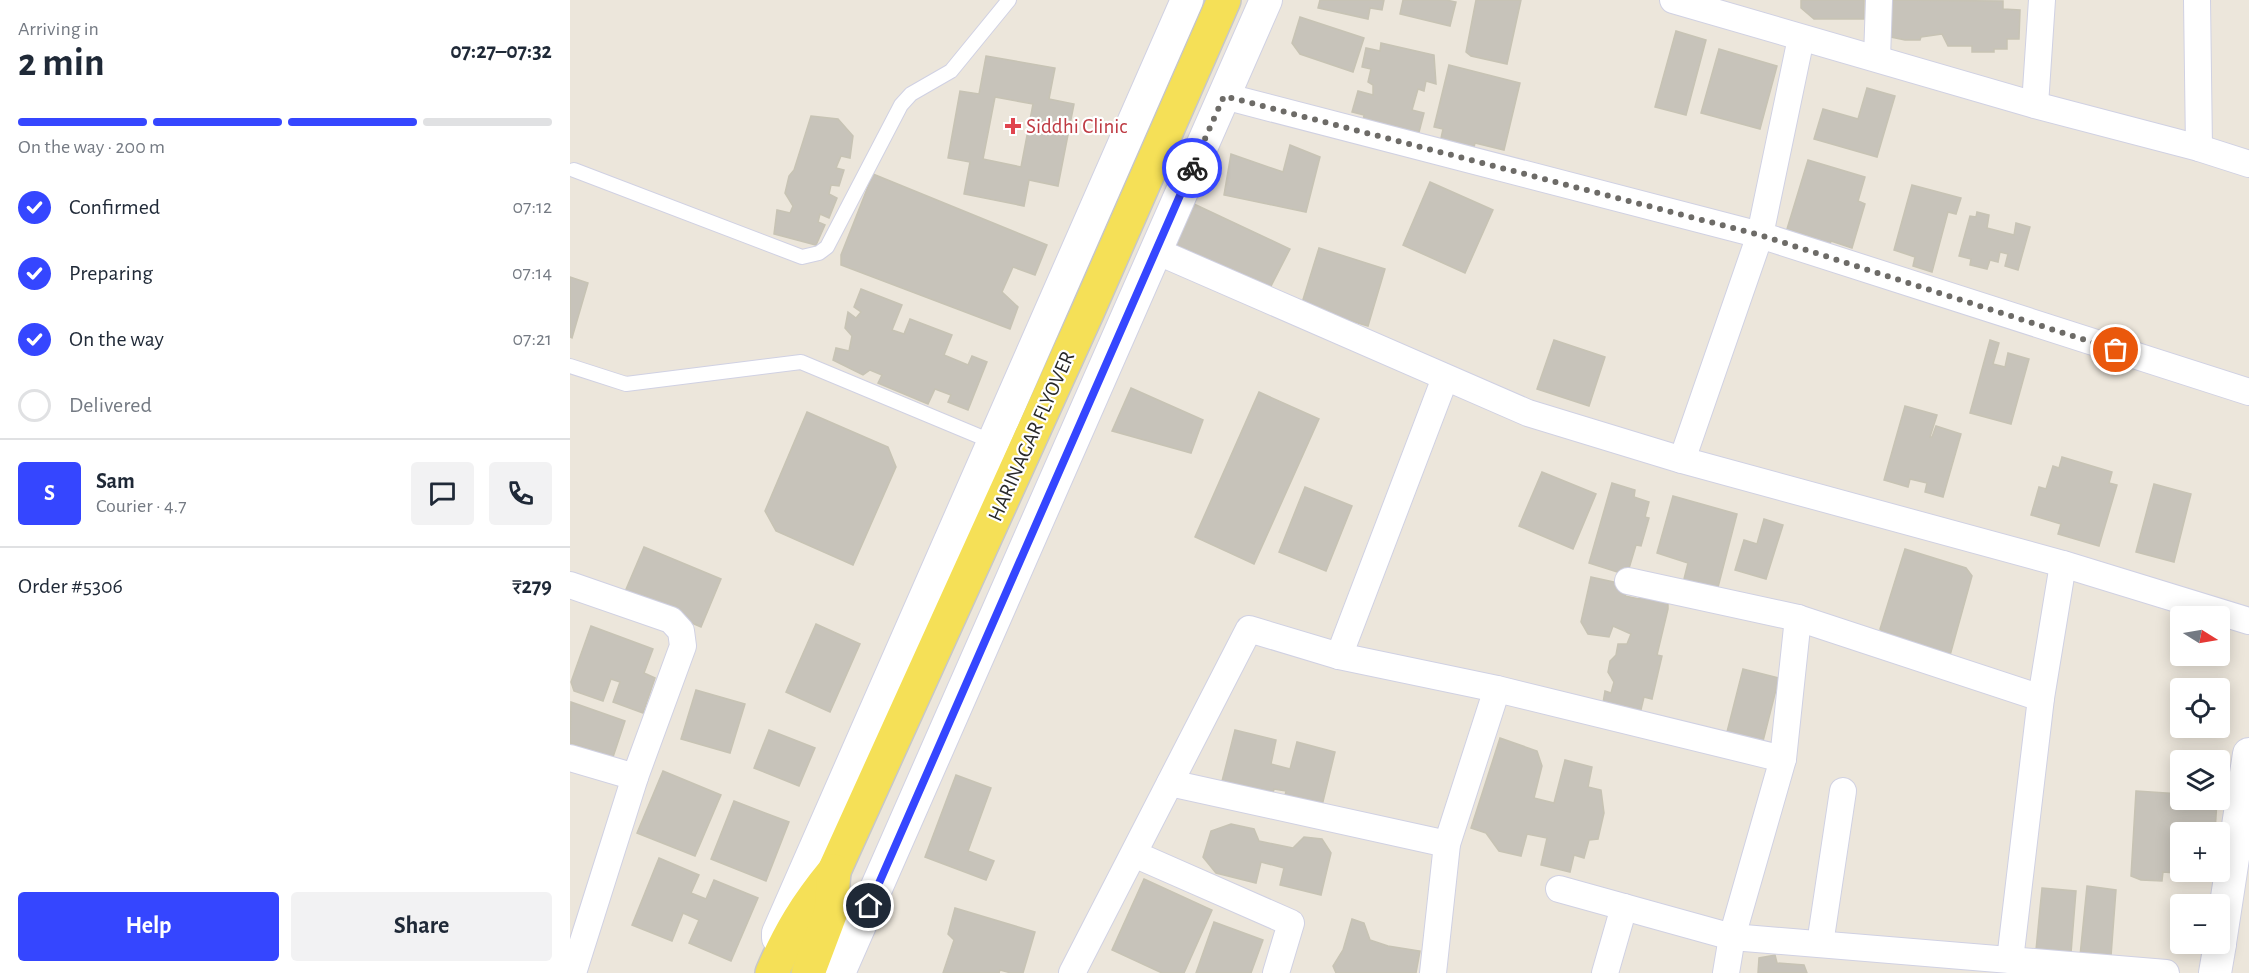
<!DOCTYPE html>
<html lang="en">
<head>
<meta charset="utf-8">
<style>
	body { margin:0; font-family:"Alegreya Sans",sans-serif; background:#f2f2f3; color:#1f2937; height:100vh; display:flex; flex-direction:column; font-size:22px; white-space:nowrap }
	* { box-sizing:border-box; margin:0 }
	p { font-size:20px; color:#747a83 }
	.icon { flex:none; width:33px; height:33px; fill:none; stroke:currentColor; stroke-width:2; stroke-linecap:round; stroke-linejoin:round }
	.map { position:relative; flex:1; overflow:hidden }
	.details { display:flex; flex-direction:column; background:#fff; width:570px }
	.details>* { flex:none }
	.needle { width:39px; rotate:101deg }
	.buttons { position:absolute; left:1600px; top:606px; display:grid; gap:12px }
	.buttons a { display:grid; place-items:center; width:60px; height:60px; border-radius:6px; background:#fff; box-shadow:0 3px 15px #0003; font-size:30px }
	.pin { position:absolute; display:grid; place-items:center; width:51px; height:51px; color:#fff; margin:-26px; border:3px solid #fff; border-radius:50%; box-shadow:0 2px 6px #0007 }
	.courier { position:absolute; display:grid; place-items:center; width:60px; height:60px; margin:-30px; border:4px solid #3546ff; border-radius:50%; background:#fff; color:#222; box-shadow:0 2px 8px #0007 }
	.head em { font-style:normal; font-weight:700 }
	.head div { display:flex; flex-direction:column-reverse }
	.head { display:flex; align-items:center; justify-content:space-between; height:102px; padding:0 18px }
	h1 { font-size:39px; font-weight:700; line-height:45px }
	.bar { display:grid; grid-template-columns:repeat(4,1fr); gap:9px 6px; align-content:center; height:72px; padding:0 18px }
	.bar i { height:8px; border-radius:4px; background:#e0e1e3 }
	.bar .active { background:#3546ff }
	.bar p { grid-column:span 4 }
	.line { display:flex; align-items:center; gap:15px; padding:0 18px; border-top:2px solid #e0e1e3 }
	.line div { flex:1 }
	.round { display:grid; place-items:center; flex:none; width:63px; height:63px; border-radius:6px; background:#f2f2f3 }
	ol { padding:0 18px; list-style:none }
	li { display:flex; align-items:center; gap:18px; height:66px }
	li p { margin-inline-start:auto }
	li .icon { padding:6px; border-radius:50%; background:#3546ff; color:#fff; stroke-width:4 }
	li:last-child { color:#747a83 }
	li i { width:33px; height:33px; border:3px solid #e0e1e3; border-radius:50% }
	.button { display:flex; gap:12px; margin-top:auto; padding:12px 18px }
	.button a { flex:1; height:69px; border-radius:6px; background:#3546ff; color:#fff; font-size:24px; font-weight:700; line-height:69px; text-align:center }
	.button a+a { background:#f2f2f3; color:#1f2937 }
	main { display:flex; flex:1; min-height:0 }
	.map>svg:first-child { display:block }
</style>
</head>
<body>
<main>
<section class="details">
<div class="head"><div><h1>2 min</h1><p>Arriving in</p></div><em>07:27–07:32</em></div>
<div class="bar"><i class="active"></i><i class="active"></i><i class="active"></i><i></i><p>On the way · 200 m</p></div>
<ol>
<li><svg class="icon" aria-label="check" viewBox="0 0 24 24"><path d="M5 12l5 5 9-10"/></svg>Confirmed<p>07:12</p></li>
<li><svg class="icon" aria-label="check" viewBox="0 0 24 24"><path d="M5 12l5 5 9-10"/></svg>Preparing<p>07:14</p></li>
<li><svg class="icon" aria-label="check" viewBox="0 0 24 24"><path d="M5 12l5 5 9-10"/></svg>On the way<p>07:21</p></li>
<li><i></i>Delivered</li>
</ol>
<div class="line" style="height:108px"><b class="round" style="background:#3546ff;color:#fff">S</b><div><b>Sam</b><p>Courier · 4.7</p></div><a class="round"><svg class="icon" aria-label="chat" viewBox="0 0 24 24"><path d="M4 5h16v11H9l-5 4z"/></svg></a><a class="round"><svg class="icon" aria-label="phone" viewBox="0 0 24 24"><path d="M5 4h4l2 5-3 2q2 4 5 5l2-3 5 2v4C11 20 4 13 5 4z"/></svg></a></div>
<div class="line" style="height:78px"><div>Order #5306</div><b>₹279</b></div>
<div class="button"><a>Help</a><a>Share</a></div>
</section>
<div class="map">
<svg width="1679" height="973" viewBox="0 0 1679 973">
	<rect width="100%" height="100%" fill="#ece6db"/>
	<g fill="#c7c3ba" stroke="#c7c3b4" stroke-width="1.5" fill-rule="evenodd">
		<path d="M750 0H814L812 10 800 8 798 19 748 8Z"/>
		<path d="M833 0H876L886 2 880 26 830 14Z"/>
		<path d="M906 0H951L937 64 901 56 896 52Z"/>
		<path d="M1231 0H1294V19H1244L1231 8Z"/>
		<path d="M1311 0 1433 1V9L1450 10 1449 39H1437V49H1424V52H1402V46H1378L1372 34 1351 37 1350 40H1335L1321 37Z"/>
		<path d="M730 17 794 38 783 72 730 54 722 43Z"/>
		<path d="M1106 31 1136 40 1116 115 1085 107Z"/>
		<path d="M811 43 864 55 866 84 856 81 854 91 848 89 842 110 854 113 848 136 793 121 794 115 782 112 788 91 803 95V85L798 82 801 69 792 67 796 48 810 51Z"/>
		<path d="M1149 49 1207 66 1190 129 1131 113Z"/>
		<path d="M416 56 485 68 479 99 504 104 488 186 459 180 454 206 394 194 400 162 378 158 390 91 409 94ZM425 97 463 104 451 167 413 159Z"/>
		<path d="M879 65 950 83 934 150 905 143 903 151 870 143 873 129 864 127Z"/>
		<path d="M1297 88 1325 96 1307 157 1244 139 1253 109 1288 119Z"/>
		<path d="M241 116 268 119 283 136 280 158 271 156 266 168 274 170 269 186 261 185 259 194 267 198 259 218 250 214 248 222 255 225 246 245 204 234 207 210 220 213 223 206 215 193 219 176 224 170Z"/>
		<path d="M720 145 750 157 736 212 654 195 661 154 713 172Z"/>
		<path d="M1238 160 1295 177 1288 201 1295 204 1282 248 1261 241 1258 251 1242 246 1245 238 1217 229Z"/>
		<path d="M303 174 477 245 465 275 443 267 432 292 448 307 440 329 271 265V255Z"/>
		<path d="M860 182 923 210 895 273 833 245Z"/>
		<path d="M1342 185 1391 198 1386 214 1378 212 1362 272 1343 266 1345 257 1324 250Z"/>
		<path d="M624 204 720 249 700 288 604 249Z"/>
		<path d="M1407 212 1419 215 1417 228 1444 235 1446 223 1460 227 1448 270 1435 266 1438 254 1430 252 1428 262 1420 260 1417 269 1400 265 1401 259 1389 256 1400 216 1406 217Z"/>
		<path d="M749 248 815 269 798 326 731 306Z"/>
		<path d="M0 277 18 283 2 338 0 337Z"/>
		<path d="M291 289 332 305 322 330 334 334 340 319 382 335 374 355 398 365 402 356 417 362 398 410 378 402 381 395 365 389 358 404 308 383 312 375 300 370 293 375 263 360 266 348 279 351 282 336 275 328 278 312 286 318 291 312 284 307Z"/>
		<path d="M984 340 1035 357 1019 406 967 389Z"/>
		<path d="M1420 340 1429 343 1423 364 1435 367 1438 353 1459 359 1441 424 1400 413Z"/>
		<path d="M561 388 633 420 621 453 542 431Z"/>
		<path d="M689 392 749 419 684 564 625 537Z"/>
		<path d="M1335 406 1367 415 1360 437H1362L1366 426 1391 434 1373 497 1355 492 1357 483 1340 479 1338 487 1314 480Z"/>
		<path d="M237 412 318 447 326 467 283 565 206 531 195 511Z"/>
		<path d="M1492 457 1542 472 1539 483 1547 485 1529 546 1488 534 1491 524 1461 515 1469 487 1476 489 1483 466 1489 468Z"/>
		<path d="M972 472 1026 494 1003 549 949 526Z"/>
		<path d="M1042 483 1065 490 1064 497 1079 502 1075 517 1079 518 1071 546 1066 545 1057 575 1019 563Z"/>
		<path d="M1584 484 1621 494 1604 562 1566 552Z"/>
		<path d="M735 487 782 506 756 571 709 552Z"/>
		<path d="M1103 496 1167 514 1147 591 1113 583 1118 563 1087 553Z"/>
		<path d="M1194 519 1213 525 1196 579 1165 570 1174 540 1187 544Z"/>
		<path d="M74 547 151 579 131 627 54 594Z"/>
		<path d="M1335 549 1396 568 1402 576 1379 659 1322 643 1310 629Z"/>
		<path d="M1021 577 1058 585 1055 596 1069 599 1071 592 1098 598V609L1087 655 1092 656 1082 699 1074 697 1069 718 1033 703 1035 691 1041 693 1044 682 1038 672 1040 661 1046 655 1048 644H1057L1061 634 1043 626 1039 637 1018 634 1011 622Z"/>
		<path d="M246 624 290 644 260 712 216 692Z"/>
		<path d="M21 626 83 649 74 673 85 678 73 713 43 702 50 682 41 679 33 701 4 691 1 682Z"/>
		<path d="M1173 669 1209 678 1192 745 1156 736Z"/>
		<path d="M126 690 175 704 160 753 111 739Z"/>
		<path d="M1 702 55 721 43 757 0 743Z"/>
		<path d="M199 730 245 748 229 786 184 768Z"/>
		<path d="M665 730 706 740 701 764 720 769 727 742 765 752 750 814 713 805 716 791 704 789 701 801 650 789Z"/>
		<path d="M930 738 967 751 972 766 964 798 984 803 995 760 1022 767 1018 787 1031 790 1034 813 1028 839 1019 840 1014 858 1004 855 1000 872 971 865 977 838 957 834 951 856 929 851 916 833 901 828Z"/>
		<path d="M93 771 151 795 125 856 67 833Z"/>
		<path d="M386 775 421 788 398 851 424 861 416 880 355 857Z"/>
		<path d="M1566 791 1611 794V800H1647L1645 832H1611V872H1643V877L1621 876V881L1605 880 1606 873 1593 872 1592 881 1571 880 1561 876Z"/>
		<path d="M164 801 219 822 196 881 141 859Z"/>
		<path d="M661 824 684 829 689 841 723 848 734 837 752 839 761 853 751 895 710 885 714 868 691 862 686 883 646 873 633 857 641 831Z"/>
		<path d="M89 858 129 875 121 893 136 899 144 880 188 898 161 961 119 943 129 920 113 913 102 941 62 925Z"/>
		<path d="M574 879 642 910 614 973H592L542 950Z"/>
		<path d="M1517 886 1546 890 1541 956H1510Z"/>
		<path d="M1472 888 1506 891 1501 953 1466 950Z"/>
		<path d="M385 908 465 932 453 973H441L430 970 429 973H373L384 940 378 934Z"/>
		<path d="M782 919 794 923 800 940 818 946 850 951 846 973H766L763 966 773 950Z"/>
		<path d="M644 922 693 940 681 973H626Z"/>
		<path d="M1205 955 1207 963 1234 965 1237 973H1188L1189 958Z"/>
	</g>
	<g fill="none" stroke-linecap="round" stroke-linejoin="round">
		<g stroke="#d0d1e3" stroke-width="16">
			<g id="service">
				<path d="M4 170 232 257 249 253 257 247 331 105 341 94 381 71 439 0"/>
				<path d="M0 366 56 384 231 362 423 442"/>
			</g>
		</g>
		<g stroke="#d0d1e3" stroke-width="28">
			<g id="minor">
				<path d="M1103 0 1465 105 1629 148 1679 164"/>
				<path d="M1627 0 1629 148"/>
				<path d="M1307 58 1309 0"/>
				<path d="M654 96 1190 235 1679 392"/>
				<path d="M1465 105 1472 0"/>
				<path d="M586 251 958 413 1112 460 1493 564 1679 621"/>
				<path d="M1112 460 1190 235 1231 38"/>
				<path d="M1058 581 1228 618 1471 698 1440 960"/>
				<path d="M0 585 101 620 111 631 113 646 65 777 3 973"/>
				<path d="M769 656 875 378"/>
				<path d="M1471 698 1493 564"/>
				<path d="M0 758 65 777"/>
				<path d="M600 783 877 844"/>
				<path d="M564 854 721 923 706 973"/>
				<path d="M989 889 1162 937 1596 973"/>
				<path d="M1250 944 1273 791"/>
				<path d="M502 973 679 629 769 656 927 689 1213 759"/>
				<path d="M863 973 877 844 927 689"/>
				<path d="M1035 973 1054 907"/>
				<path d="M1156 973 1162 937 1213 759 1228 618"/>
			</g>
		</g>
		<g stroke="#d0d1e3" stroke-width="34">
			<g id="tertiary">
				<path d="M208 938V933L617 0"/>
				<path d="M1650 943 1679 754"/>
				<path d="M269 973 696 0"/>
				<path d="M1645 973 1650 944"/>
			</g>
		</g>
		<g stroke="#c7c7c7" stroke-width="36">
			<g id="primary">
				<path d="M202 973C219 933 236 905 264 871L517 313 654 0"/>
				<path d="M238 973 261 912 264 871"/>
			</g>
		</g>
		<use href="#service" stroke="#fff" stroke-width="14"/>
		<use href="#minor" stroke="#fff" stroke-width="26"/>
		<use href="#tertiary" stroke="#fff" stroke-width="32"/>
		<use href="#primary" stroke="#f5e057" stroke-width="33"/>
	</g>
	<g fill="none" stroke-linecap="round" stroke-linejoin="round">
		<path stroke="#6d6b67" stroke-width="6" stroke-dasharray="0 10.8" d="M622 168 654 96 1190 235 1546 350"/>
		<path stroke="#3546ff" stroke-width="8" d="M299 906 622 168"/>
	</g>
	<path fill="#e0444e" stroke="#fff" stroke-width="2" d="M440 117h6v6h6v6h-6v6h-6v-6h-6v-6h6z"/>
	<g text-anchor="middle" stroke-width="4.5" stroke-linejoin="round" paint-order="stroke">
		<g font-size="21" fill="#be3a42" stroke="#fff" text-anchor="start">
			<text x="456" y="133">Siddhi Clinic</text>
		</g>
		<g font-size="21" fill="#292929" stroke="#fff">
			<text transform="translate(461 436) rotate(-66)" y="7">HARINAGAR FLYOVER</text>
		</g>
	</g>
</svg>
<div class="buttons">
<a><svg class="needle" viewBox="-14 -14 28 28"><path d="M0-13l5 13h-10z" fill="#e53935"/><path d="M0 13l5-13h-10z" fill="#747a83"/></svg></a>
<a><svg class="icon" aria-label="locate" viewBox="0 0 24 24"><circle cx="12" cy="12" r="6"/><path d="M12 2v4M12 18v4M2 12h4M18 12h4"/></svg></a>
<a><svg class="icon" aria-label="layers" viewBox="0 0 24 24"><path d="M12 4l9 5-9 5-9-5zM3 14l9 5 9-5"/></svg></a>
<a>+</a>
<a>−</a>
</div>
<div class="pin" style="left:1546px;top:350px;background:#ea580c"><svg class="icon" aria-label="bag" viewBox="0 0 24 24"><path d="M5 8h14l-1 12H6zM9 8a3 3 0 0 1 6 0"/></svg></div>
<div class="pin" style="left:299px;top:906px;background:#1f2937"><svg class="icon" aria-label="home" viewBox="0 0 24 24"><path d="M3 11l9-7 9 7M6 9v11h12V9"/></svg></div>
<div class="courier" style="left:622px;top:168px"><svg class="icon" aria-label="bike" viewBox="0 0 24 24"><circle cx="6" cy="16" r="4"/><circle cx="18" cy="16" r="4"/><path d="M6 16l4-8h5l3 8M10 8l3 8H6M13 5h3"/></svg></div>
</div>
</main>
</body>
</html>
